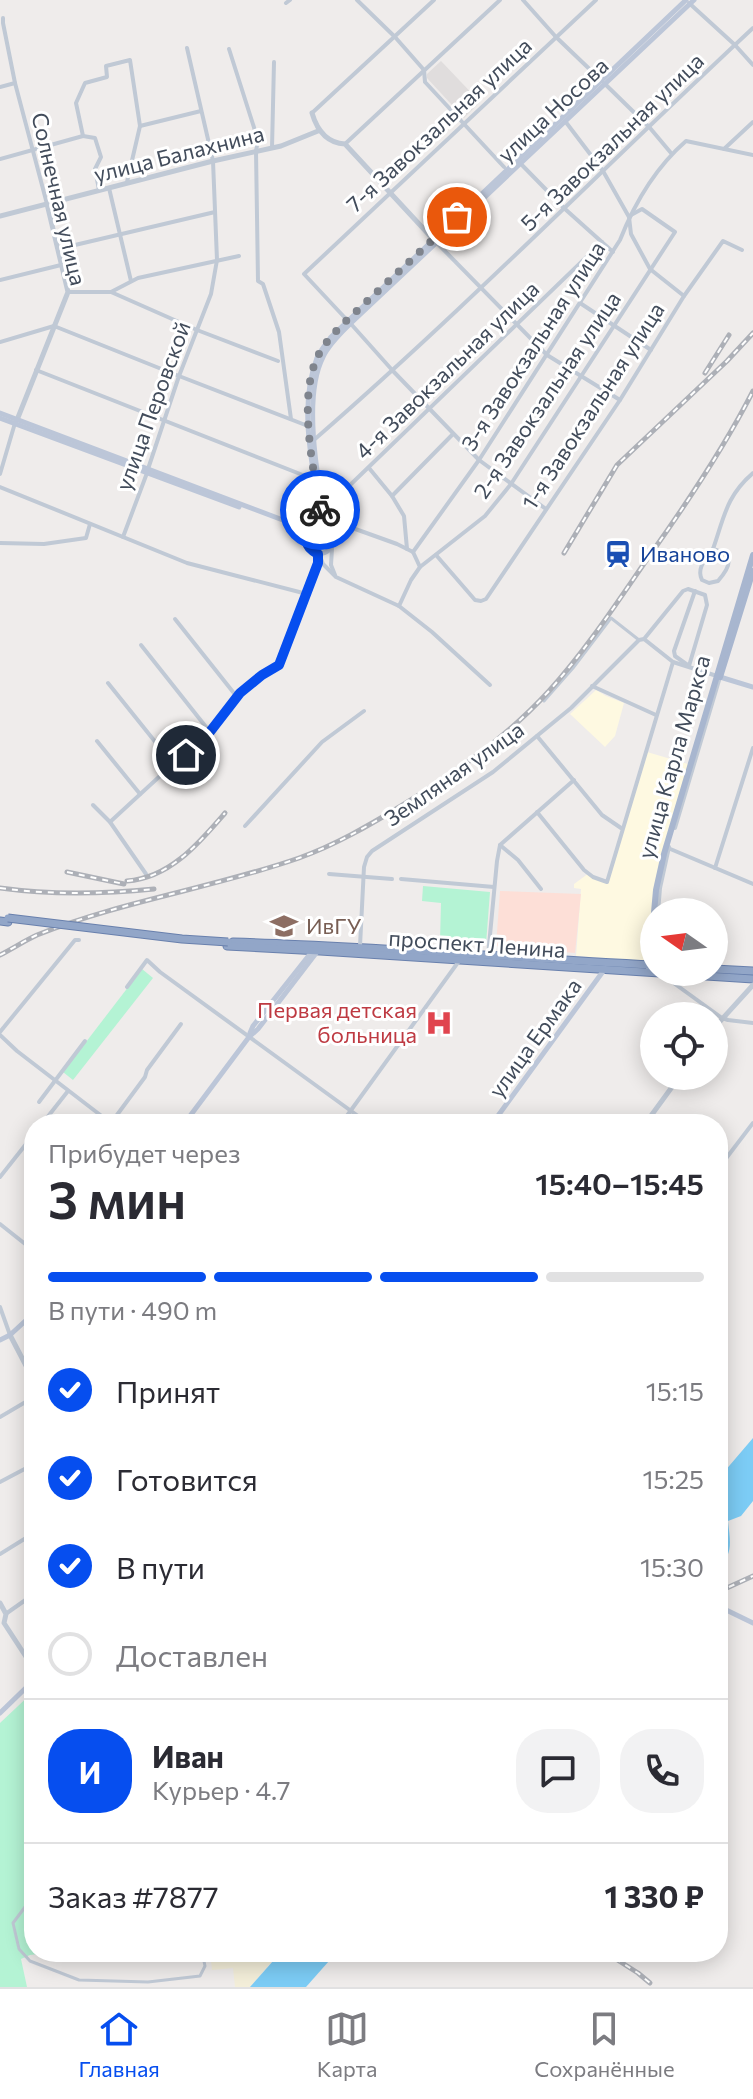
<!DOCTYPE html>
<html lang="ru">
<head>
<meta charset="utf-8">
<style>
	body { margin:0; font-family:Commissioner,sans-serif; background:#f2f2f3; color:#2b2b33; height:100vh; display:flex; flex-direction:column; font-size:30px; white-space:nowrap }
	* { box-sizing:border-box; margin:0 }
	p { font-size:26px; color:#7c7c81 }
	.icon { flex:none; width:44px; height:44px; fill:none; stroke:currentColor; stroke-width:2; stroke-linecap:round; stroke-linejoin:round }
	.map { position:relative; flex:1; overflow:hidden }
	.details { position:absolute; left:24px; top:1114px; width:704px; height:848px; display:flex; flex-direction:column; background:#fff; border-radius:32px; box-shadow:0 4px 20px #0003 }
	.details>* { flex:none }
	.needle { width:52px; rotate:284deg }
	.buttons { position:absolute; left:640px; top:898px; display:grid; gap:16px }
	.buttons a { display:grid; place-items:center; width:88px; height:88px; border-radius:50%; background:#fff; box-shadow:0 4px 20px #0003; font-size:40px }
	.pin { position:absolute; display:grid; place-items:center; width:68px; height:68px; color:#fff; margin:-34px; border:4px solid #fff; border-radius:50%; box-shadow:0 2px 8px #0007 }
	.courier { position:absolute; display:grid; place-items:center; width:80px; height:80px; margin:-40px; border:6px solid #064eef; border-radius:50%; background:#fff; color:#222; box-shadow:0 2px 10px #0007 }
	.overview em { font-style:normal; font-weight:600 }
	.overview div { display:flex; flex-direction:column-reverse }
	.overview { display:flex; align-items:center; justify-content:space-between; height:136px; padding:0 24px }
	h1 { font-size:52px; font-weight:600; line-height:60px }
	.bar { display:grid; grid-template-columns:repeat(4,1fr); gap:12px 8px; align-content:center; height:96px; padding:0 24px }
	.bar i { height:10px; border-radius:6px; background:#e1e1e2 }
	.bar .current { background:#064eef }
	.bar p { grid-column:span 4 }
	.line { display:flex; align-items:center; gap:20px; padding:0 24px; border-top:2px solid #e1e1e2 }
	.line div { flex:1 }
	.round { display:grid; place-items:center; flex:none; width:84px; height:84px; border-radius:32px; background:#f2f2f3 }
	ol { padding:0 24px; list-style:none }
	li { display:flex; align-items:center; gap:24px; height:88px }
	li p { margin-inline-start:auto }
	li .icon { padding:8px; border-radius:50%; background:#064eef; color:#fff; stroke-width:4 }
	li:last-child { color:#7c7c81 }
	li i { width:44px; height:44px; border:4px solid #e1e1e2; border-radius:50% }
	.tab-bar { display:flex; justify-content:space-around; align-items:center; height:112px; border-top:2px solid #e1e1e2; background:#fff; font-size:22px; color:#7c7c81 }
	.tab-bar a { display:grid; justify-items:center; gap:4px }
	.tab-bar .current { color:#064eef }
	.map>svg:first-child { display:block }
</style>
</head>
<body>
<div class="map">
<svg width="753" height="1987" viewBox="0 0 753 1987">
	<rect width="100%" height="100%" fill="#efeceb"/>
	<g fill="#fef9e1">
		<path d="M596 690 606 696 624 703 615 736 605 747 570 714Z"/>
		<path d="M647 752 688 764 663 847 655 882 647 961 576 956 581 889 574 888V884L589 873 598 879 609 881Z"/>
	</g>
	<path fill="#e0dddd" d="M441 61 480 102 464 118 427 78V74Z"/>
	<path fill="#fddfd7" d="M500 891 581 894 575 953 496 946Z"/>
	<g fill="#b4f3d4">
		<path d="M423 886 490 892 486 944 440 941 441 903 422 901Z"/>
		<path d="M142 969 153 978 73 1080 63 1072Z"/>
		<path d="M34 1691V1952H54L30 1955 21 1959 27 1987H0V1723Z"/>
	</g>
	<path fill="#f3eed9" d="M210 1952H272L273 1960 250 1987H235L233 1968 212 1970Z"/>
	<g fill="#7cccf5">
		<path d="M753 1438V1501L741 1516 728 1521C730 1541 734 1553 718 1569V1555L721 1544 718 1538V1479Z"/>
		<path d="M281 1952H337L306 1987H250Z"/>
	</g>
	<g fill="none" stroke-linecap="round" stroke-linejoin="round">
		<g stroke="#6980ad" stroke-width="9">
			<g id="trunk">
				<path d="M0 921 8 922"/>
				<path d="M233 942C374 946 514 958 654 965"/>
				<path d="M227 946 320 951 753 979"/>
				<path d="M714 969 753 971"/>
			</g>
		</g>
		<g stroke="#c0c9d5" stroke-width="3">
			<path d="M544 701 573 668 611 618 639 640"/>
			<path d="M34 1895 13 1923 19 1949 30 1961 79 1980 148 1982 200 1976 205 1966 202 1952"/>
		</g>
		<g stroke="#c0c9d5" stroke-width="4">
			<path d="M357 0 395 37 424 70 425 82 504 167"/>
			<path d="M523 0 556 37 602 81"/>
			<path d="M286 3 290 0"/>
			<path d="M689 3 735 45 753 65"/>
			<path d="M3 18V23L15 83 47 204"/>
			<path d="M229 49 258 140 256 151 258 281 263 284 279 332 291 419"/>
			<path d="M605 84 650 128 671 153"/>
			<path d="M0 87 15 83"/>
			<path d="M312 113 434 0"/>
			<path d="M565 121 603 171 629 217 631 234 650 269 684 296"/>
			<path d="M140 126 201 111"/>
			<path d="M345 144 500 0"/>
			<path d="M272 148 274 62"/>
			<path d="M724 149 753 122"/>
			<path d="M0 159 83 136"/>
			<path d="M520 163 565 209 613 252"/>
			<path d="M109 188 131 281"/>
			<path d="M99 190 95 169 101 157 95 138 83 136 76 103 85 83 107 77 106 66 130 60 140 126 127 182"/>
			<path d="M436 242 547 355 620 400"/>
			<path d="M58 249 215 212"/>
			<path d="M0 280 61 265"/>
			<path d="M68 292H111L197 330 278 361"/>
			<path d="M111 292 138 278 239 256"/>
			<path d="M580 303 651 350"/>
			<path d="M347 320 304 274 596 0"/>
			<path d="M351 324 393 371 479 460 546 509"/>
			<path d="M0 342 54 326 179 376 308 426"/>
			<path d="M36 370 313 479"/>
			<path d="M315 439C466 308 606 165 753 28"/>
			<path d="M369 468 392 496 404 516 407 549"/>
			<path d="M148 469 179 376 211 294 217 260 213 161 187 48"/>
			<path d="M0 474 15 423"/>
			<path d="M0 487 187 563 307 594"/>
			<path d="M348 487 602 242"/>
			<path d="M392 496 453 434"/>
			<path d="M331 531 336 527 347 526 397 544 413 552 420 567"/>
			<path d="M123 537 147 473"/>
			<path d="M0 543 44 544 86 538 90 524"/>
			<path d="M332 549 331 565 335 575"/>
			<path d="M713 549C735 555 731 566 718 581L709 583 702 580C696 568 706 559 713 549Z"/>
			<path d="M713 549C724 518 726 496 753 473"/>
			<path d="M413 552 479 460 620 240C635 202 655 168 686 141L753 155"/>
			<path d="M436 555 475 600 481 601 486 599 620 400 684 296 723 241 742 250"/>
			<path d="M320 556 323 564 336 577 399 606 432 632 490 685"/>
			<path d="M399 606 411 580 420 567 485 516 511 484 675 232 642 209 631 215"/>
			<path d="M175 619 237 697"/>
			<path d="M644 639 673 662 717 676"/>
			<path d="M141 645 210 732"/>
			<path d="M689 666 675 656 674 651 695 591"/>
			<path d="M108 683 173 764"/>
			<path d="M592 686 656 715"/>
			<path d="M537 736 602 815 621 828"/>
			<path d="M97 741 140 794"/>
			<path d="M93 805 110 822 146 874"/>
			<path d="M537 812 584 870 593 877 607 882 673 662"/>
			<path d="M110 822 173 764 199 746 240 693 262 675 279 665 318 563V554"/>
			<path d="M245 826 322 742 364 711"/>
			<path d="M675 828 720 677"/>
			<path d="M500 845 518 860 541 889"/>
			<path d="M668 848 753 884"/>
			<path d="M715 868 753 748"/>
			<path d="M329 874 392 879"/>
			<path d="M401 879 494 887"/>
			<path d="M658 912 660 888 669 847"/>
			<path d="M360 946 364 867 367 857 372 851 493 772 571 708 639 640 644 639 683 591 688 589 705 595 707 605 689 666"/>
			<path d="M488 956 497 861 500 845 574 780"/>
			<path d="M668 974 675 984 722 1018 728 1020 753 1023"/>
			<path d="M127 987 147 960 160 972 369 1124"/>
			<path d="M0 1032 75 940H79"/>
			<path d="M0 1035 17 1051 112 1124"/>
			<path d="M39 1102 85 1041"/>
			<path d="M111 1123 145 1077 147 1070 181 1024"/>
			<path d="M42 1124 68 1091"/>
			<path d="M341 1124 459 961"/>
			<path d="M718 1169 753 1123"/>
			<path d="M0 1177 34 1134"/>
			<path d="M0 1224 34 1251"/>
			<path d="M0 1307 10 1335"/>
			<path d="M0 1417 34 1397"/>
			<path d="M0 1482 34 1464"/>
			<path d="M0 1554 34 1533"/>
			<path d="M7 1613 34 1594"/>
		</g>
		<g stroke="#c0c9d5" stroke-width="5">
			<path d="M312 113C317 130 326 143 345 144L433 239"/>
			<path d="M0 216 213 161 281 146 318 131"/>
			<path d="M17 420 68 292 47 204"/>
			<path d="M714 1028 753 985"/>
			<path d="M645 1124 680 1076"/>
			<path d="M10 1335 34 1381"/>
			<path d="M0 1603 6 1614 4 1623 34 1669"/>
		</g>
		<g stroke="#bcc6d8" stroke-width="5">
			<path d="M0 413 296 525 313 529"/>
			<path d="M0 418 239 507"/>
			<path d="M286 525 308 544"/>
			<path d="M316 527 320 516C313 465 298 408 317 358 320 351 326 344 331 337L686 0"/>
			<path d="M330 530 321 527 311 531 308 540C312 557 329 558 334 541 333 531 327 522 324 512 316 471 304 394 323 357 329 344 341 333 351 323L694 0"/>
			<path d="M720 677 753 687"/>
			<path d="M250 1033 253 1026 314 949"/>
			<path d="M184 1124 249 1037 258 1029 320 948"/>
			<path d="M492 1124 604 970"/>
			<path d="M0 1340 10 1335 34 1313"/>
			<path d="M718 1606 753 1623"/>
			<path d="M0 1713 34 1680"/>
		</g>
		<g stroke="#a8b6cf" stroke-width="6">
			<path d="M720 677 753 571"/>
			<path d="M649 969 656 890 664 854 753 555"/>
		</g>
		<use href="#trunk" stroke="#92a6c8" stroke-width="7"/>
		<g stroke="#adb0b7" stroke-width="5">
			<g id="rail">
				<path d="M705 373 729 335"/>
				<path d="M564 553 617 465 727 361 753 333"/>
				<path d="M67 872 124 884"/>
				<path d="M127 881C170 878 199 843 225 813"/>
				<path d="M0 888C51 895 103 894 154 889"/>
				<path d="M0 955C12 949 24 941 37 935 122 901 213 888 299 858 335 845 368 826 401 806 455 773 506 738 549 691 587 649 618 601 650 555 687 503 724 448 753 391"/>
				<path d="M718 1592 753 1576"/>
				<path d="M605 1952 638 1973 650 1983"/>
			</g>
		</g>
		<use href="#rail" stroke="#fff" stroke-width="2" stroke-dasharray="6" stroke-linecap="butt"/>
		<g stroke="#6980ad" stroke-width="9" stroke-linecap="butt">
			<path id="trunk-bridge" d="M8 918 182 939 228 942"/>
		</g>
		<use href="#trunk-bridge" stroke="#92a6c8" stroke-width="7"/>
	</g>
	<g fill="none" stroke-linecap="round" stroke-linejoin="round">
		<path stroke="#7f848d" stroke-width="8" stroke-dasharray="0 14.4" d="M320 510C313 465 297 395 319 354 326 341 337 330 347 320L457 217"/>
		<path stroke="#064eef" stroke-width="10" d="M186 755 199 746 240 693 262 675 279 665 318 563V554C298 543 311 537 318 525 321 519 320 516 320 510"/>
	</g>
	<defs>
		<g id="station-bare" transform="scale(2.16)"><path d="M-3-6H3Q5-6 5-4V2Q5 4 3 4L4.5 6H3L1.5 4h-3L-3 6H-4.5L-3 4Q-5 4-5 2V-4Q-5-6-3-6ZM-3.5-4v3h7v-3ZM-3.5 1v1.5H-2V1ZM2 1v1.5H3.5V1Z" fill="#1a4fb4" stroke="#fff" stroke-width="2.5" paint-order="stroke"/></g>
		<g id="university-bare" transform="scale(2.16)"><path d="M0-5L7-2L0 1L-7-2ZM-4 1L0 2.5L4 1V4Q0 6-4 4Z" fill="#8d6e63" stroke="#fff" stroke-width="2.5" paint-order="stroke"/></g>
		<g id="hospital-bare" transform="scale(2.16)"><path d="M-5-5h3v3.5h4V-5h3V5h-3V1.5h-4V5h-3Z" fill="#e0444e" stroke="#fff" stroke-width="2.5" paint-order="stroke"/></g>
	</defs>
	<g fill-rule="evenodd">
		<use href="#station-bare" x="618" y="554"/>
		<use href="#university-bare" x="284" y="926"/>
		<use href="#hospital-bare" x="439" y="1023"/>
	</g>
	<g text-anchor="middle" stroke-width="6" stroke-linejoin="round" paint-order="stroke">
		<g font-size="22" fill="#424c5b" stroke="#fff">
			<text transform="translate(553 110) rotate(-43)" y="8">улица Носова</text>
			<text transform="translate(439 125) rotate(-43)" y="8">7-я Завокзальная улица</text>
			<text transform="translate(612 142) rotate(-44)" y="8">5-я Завокзальная улица</text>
			<text transform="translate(179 154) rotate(-14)" y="8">улица Балахнина</text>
			<text transform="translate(59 199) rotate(77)" y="8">Солнечная улица</text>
			<text transform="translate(533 346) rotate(-57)" y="8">3-я Завокзальная улица</text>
			<text transform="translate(447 370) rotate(-44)" y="8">4-я Завокзальная улица</text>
			<text transform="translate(547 395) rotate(-56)" y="8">2-я Завокзальная улица</text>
			<text transform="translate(153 406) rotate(-70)" y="8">улица Перовской</text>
			<text transform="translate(593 406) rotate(-57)" y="8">1-я Завокзальная улица</text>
			<text transform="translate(674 757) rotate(-74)" y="8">улица Карла Маркса</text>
			<text transform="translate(454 774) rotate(-35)" y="8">Земляная улица</text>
			<text transform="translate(477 944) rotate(4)" y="8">проспект Ленина</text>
			<text transform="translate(535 1038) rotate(-54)" y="8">улица Ермака</text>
		</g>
		<g font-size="22" fill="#164399" stroke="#fff" text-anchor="start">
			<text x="640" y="562">Иваново</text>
		</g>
		<g font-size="22" fill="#785e54" stroke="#fff" text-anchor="start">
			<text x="306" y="934">ИвГУ</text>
		</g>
		<g font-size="22" fill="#be3a42" stroke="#fff" text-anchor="end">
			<text x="417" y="1018">Первая детская<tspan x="417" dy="25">больница</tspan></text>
		</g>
	</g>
</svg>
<div class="buttons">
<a><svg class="needle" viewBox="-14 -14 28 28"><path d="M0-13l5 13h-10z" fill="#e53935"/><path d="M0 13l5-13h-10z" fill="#7c7c81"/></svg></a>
<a><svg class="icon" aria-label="locate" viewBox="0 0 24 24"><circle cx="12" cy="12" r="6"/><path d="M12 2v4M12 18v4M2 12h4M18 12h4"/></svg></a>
</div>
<div class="pin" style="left:457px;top:217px;background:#ea580c"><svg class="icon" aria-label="bag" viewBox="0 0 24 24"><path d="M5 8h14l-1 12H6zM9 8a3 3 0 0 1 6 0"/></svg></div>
<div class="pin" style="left:186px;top:755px;background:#1f2937"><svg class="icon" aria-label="home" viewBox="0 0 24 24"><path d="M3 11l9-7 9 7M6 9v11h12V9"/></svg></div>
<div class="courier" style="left:320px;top:510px"><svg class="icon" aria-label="bike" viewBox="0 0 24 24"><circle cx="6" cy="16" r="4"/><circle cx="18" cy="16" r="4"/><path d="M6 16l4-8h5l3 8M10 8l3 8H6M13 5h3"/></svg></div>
<section class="details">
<div class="overview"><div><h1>3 мин</h1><p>Прибудет через</p></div><em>15:40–15:45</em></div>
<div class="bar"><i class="current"></i><i class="current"></i><i class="current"></i><i></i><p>В пути · 490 m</p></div>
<ol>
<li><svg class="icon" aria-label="check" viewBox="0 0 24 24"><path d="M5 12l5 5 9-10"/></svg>Принят<p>15:15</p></li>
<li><svg class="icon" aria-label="check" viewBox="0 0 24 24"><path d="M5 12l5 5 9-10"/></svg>Готовится<p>15:25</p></li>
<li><svg class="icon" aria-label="check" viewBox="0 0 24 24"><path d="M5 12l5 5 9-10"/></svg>В пути<p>15:30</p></li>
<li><i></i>Доставлен</li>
</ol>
<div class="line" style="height:144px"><b class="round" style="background:#064eef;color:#fff">И</b><div><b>Иван</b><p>Курьер · 4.7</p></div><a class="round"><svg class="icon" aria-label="chat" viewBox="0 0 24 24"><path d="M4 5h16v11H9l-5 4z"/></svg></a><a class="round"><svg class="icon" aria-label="phone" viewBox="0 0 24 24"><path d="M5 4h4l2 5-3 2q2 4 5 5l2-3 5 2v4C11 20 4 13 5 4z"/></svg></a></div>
<div class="line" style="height:104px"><div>Заказ #7877</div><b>1 330 ₽</b></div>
</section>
</div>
<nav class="tab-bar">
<a class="current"><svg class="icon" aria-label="home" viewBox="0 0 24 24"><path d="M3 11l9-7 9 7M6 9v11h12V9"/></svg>Главная</a>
<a><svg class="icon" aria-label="map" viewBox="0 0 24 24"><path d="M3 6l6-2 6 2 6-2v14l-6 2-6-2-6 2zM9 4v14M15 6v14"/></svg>Карта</a>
<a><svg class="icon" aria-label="saved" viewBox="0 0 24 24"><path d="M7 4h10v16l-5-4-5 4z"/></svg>Сохранённые</a>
</nav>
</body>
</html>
